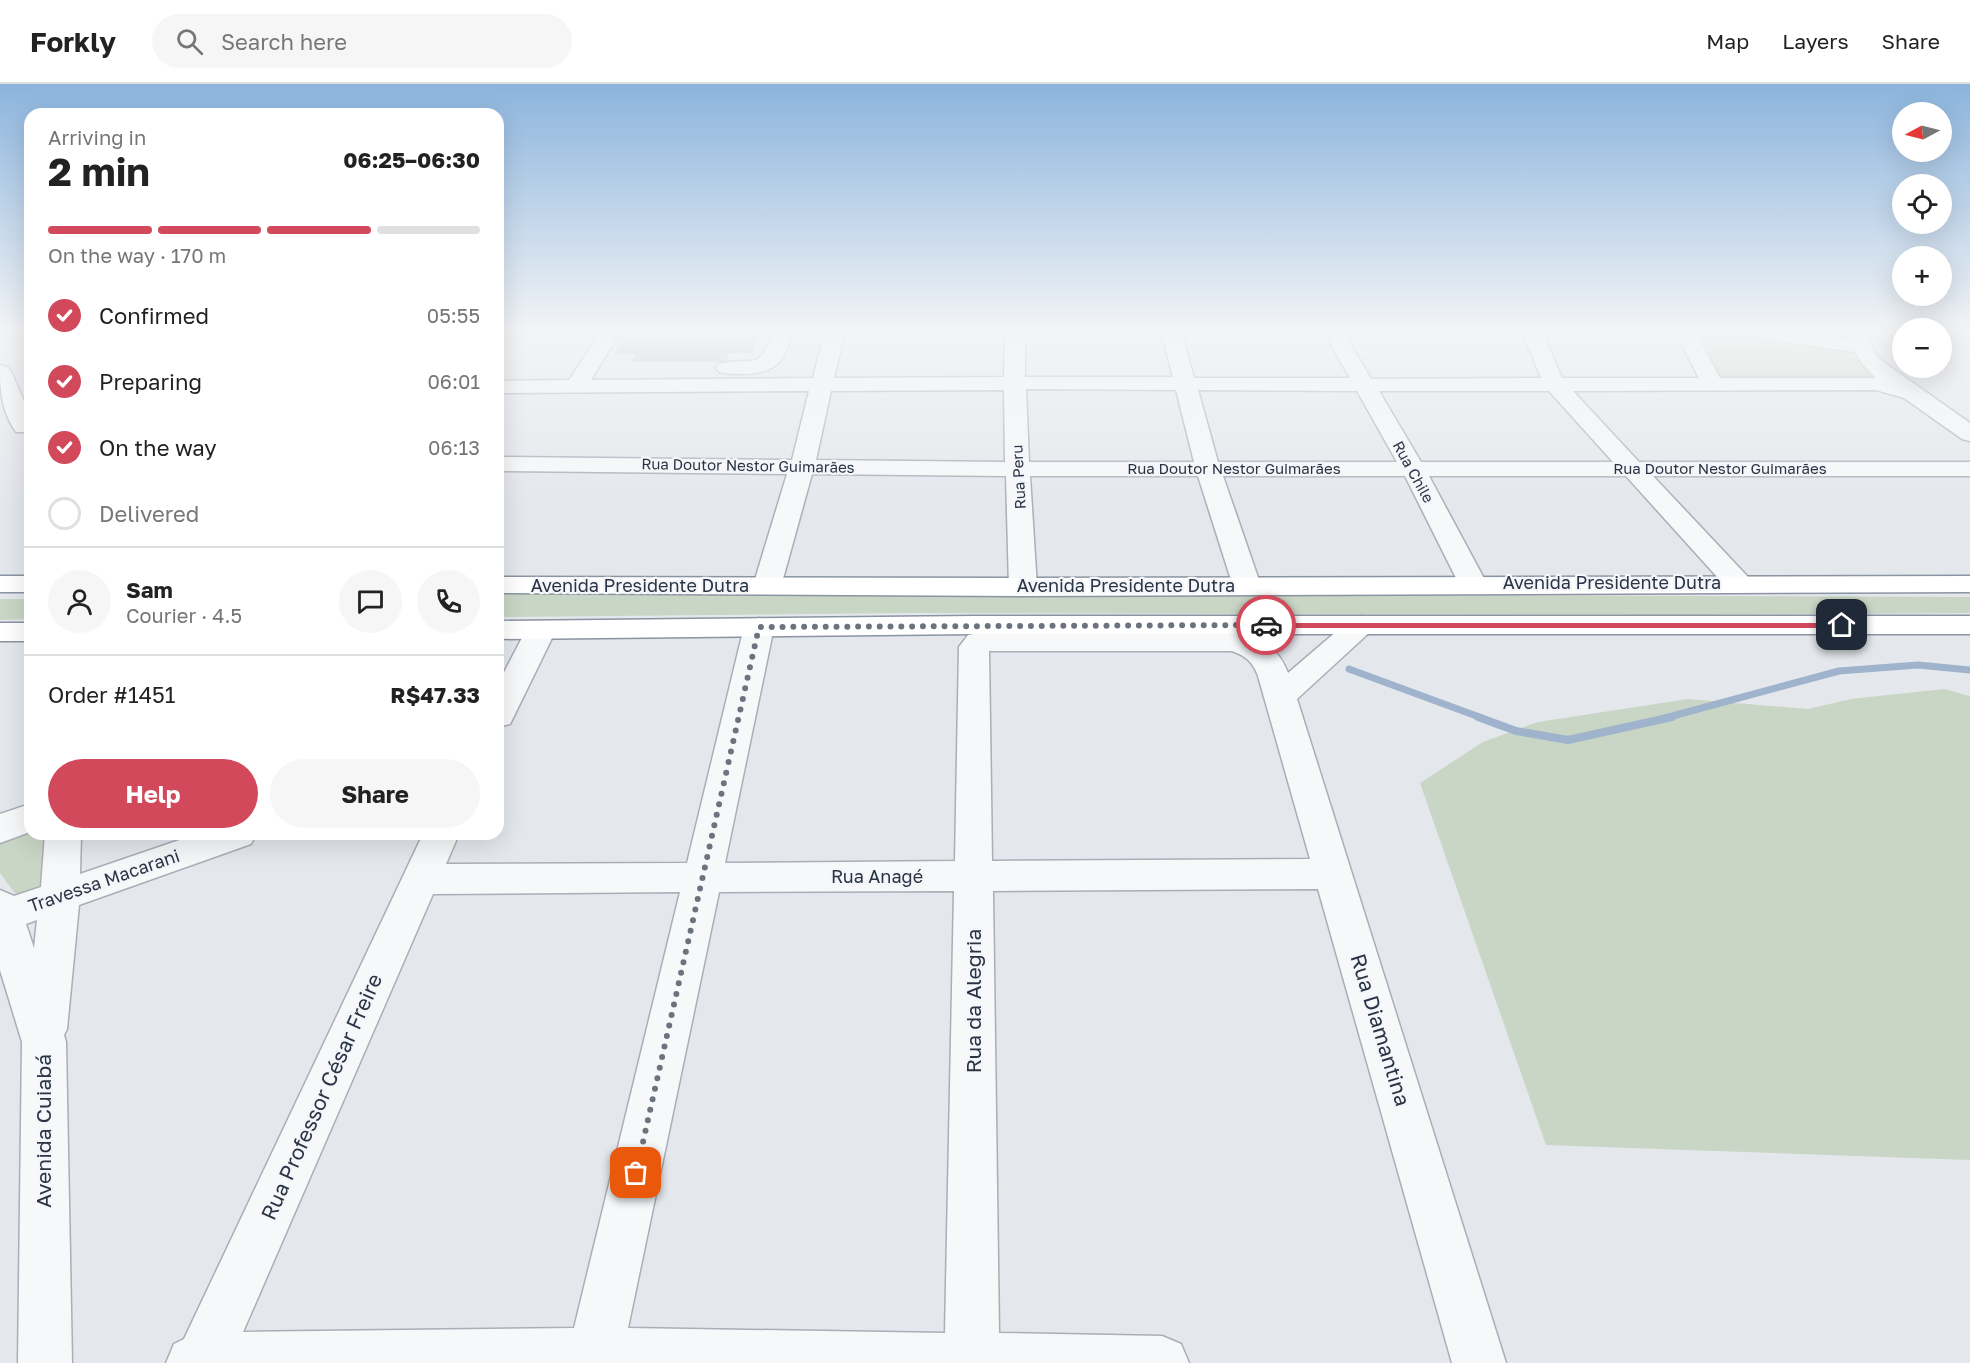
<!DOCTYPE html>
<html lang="en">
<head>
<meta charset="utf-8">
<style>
	body { margin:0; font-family:"Golos Text",sans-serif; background:#f6f6f6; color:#222; height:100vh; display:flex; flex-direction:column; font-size:22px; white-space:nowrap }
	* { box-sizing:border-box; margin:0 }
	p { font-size:20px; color:#767676 }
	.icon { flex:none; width:33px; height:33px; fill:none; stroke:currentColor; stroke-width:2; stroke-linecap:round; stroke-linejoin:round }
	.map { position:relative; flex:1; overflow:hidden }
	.panel { position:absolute; left:24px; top:24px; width:480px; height:732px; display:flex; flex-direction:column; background:#fff; border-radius:18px; box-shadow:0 6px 24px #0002 }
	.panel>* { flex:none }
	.needle { width:39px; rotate:263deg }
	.controls { position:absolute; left:1892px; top:18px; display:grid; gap:12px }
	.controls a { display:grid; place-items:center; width:60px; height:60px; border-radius:50%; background:#fff; box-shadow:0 6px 24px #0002; font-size:30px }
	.pin { position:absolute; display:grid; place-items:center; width:51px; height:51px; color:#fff; margin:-26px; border-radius:12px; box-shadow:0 3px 9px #0006 }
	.courier { position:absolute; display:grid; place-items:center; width:60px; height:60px; margin:-30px; border:4px solid #d1495b; border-radius:50%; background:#fff; color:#222; box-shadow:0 2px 8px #0007 }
	.overview em { font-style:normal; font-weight:700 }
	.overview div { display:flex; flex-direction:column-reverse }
	.overview { display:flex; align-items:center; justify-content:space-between; height:102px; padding:0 24px }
	h1 { font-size:39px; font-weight:700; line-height:45px }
	.bar { display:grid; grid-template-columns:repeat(4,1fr); gap:9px 6px; align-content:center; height:72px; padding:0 24px }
	.bar i { height:8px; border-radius:4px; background:#e0e0e0 }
	.bar .active { background:#d1495b }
	.bar p { grid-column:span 4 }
	.line { display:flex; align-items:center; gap:15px; padding:0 24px; border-top:2px solid #e0e0e0 }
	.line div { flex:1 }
	.round { display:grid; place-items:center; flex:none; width:63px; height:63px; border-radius:32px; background:#f6f6f6 }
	ol { padding:0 24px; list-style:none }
	li { display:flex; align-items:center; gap:18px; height:66px }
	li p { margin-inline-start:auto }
	li .icon { padding:6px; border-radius:50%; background:#d1495b; color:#fff; stroke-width:4 }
	li:last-child { color:#767676 }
	li i { width:33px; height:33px; border:3px solid #e0e0e0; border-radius:50% }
	.action { display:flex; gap:12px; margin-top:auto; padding:12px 24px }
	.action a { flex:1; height:69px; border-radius:36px; background:#d1495b; color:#fff; font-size:24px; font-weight:700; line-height:69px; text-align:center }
	.action a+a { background:#f6f6f6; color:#222 }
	header { display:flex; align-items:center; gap:36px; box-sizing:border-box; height:84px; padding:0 30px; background:#fff; border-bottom:2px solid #e0e0e0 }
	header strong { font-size:28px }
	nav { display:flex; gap:33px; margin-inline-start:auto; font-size:21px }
	.search { width:420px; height:54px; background:#f6f6f6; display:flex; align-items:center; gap:15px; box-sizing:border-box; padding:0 21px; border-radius:33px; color:#767676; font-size:22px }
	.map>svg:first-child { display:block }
</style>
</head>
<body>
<header>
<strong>Forkly</strong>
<div class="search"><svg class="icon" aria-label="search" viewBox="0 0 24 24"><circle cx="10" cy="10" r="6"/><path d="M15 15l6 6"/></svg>Search here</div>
<nav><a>Map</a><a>Layers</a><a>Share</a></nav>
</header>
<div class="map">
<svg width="1970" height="1279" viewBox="0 0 1970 1279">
	<rect width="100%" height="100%" fill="#e4e7ec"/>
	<g fill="#c9d6c5">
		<path d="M1688 247H1728L1840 263 1845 265 1877 293 1873 296 1719 297Z"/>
		<path d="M498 508 1970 513V529L1692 531 911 529 498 533Z"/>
		<path d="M0 515H30V535L0 536Z"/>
		<path d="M1944 605 1970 612V1076L1546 1061 1420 699 1483 658 1538 638 1688 615 1808 625 1851 615Z"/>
		<path d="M30 743V750H48L44 800 38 806 17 812 0 789V756Z"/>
	</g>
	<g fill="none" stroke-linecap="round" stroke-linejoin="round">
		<g stroke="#9fb4cc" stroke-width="7">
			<path d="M1349 585 1482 634"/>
			<path d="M1665 634 1839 587 1918 581 1970 586"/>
		</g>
		<path stroke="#9fb4cc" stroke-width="8" d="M1478 633 1516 647 1568 656 1672 633"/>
	</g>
	<path fill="#bbc0ca" d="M628 247H760L752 269H729L726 278H631L636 270H614L623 256H649L652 251H626Z"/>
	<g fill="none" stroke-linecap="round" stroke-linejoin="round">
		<g stroke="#a9aeb7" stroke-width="3">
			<g id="minor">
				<path d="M611 247 618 252 591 296 813 294 825 247H845L834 294 1004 293 1005 247H1025V293H1173L1161 247H1181L1194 294H1350L1323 247H1343L1371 295 1541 294 1522 247H1542L1562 294H1699L1675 247H1695L1720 294H1876L1863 281 1855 268 1752 253 1745 251 1742 247H1792L1848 255 1844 247H1864L1878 274 1970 339V357L1962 355 1904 314 1876 306 1573 307 1639 378H1970V392H1653L1748 493 1752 499 1748 505 1738 507 1728 505 1626 392H1429L1487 500 1483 506 1473 508 1463 506 1459 500 1405 392H1223L1261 502 1257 508 1247 510 1237 508 1233 502 1198 392H1030L1037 503 1033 509 1023 512 1013 509 1009 503 1006 392 812 390 781 502 777 508 767 510 757 508 753 502 787 390 498 387V373L792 376 809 307 498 309V297L569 296 601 248ZM1026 305 1176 306 1194 378H1029ZM1004 306 1005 378 816 376 831 307ZM1198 306 1357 307 1397 378H1218ZM1379 307H1549L1613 378H1421Z"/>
				<path d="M773 247H793C784 278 777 289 743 290 735 290 727 290 719 288L716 284 719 280C753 271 759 291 773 247Z"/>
				<path d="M0 281 7 283 11 287 30 331V348H16C1 327 0 305 0 281Z"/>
				<path d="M1361 532 1371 535 1376 541 1371 547 1297 615 1506 1279H1452L1318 805 993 807 999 1249 1162 1252 1181 1260 1189 1279H166L174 1260 184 1255 423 750H459L446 780 687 779 744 543 748 537 759 534 770 537 774 543 725 779 955 777 959 563 968 551 979 549H1234C1260 555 1278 562 1288 589L1351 535ZM989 567H1232C1246 572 1253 578 1258 592L1310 775 992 777ZM954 807 945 1249 628 1244 719 808ZM680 808 574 1244 243 1248 433 810Z"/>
				<path d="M541 537 552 540 556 546 514 632 510 640 498 643V600L526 546 530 540Z"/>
				<path d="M30 720V748L0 759V730Z"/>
				<path d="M45 750H81L80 790 197 750H256L251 760 79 821 67 945 64 951 66 958 72 1279H18L22 958 0 886V806L14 812 41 803ZM37 836 34 864 26 840Z"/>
			</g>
		</g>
		<g stroke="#8b94a3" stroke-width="3">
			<g id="highway">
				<rect x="0" y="492" width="30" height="16"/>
				<path d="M1970 492V508L1023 512 498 509V493L1023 494Z"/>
				<path d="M974 532H1970V550H974L498 555V537Z"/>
				<rect x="0" y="539" width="30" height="18"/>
			</g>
		</g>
		<use href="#minor" fill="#f7f8fa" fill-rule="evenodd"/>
		<use href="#highway" fill="#fff" fill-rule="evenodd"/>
	</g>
	<linearGradient id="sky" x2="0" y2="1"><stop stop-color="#8bb4dd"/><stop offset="0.58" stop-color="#f3f4f6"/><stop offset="1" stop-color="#f3f4f6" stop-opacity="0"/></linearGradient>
	<rect width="1970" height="426" fill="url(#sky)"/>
	<path fill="#d1495b" d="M1263 539H1842L1846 541 1842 544H1266L1261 541Z"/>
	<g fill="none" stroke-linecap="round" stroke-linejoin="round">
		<path stroke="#6c737f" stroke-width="6" stroke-dasharray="0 10.8" d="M636 1089 759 543 1266 541"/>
	</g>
	<g text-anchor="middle" stroke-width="4.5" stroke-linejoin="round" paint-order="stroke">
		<g font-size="15" fill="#2b3445" stroke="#f4f6f9">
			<text transform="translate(748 382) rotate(1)" y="5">Rua Doutor Nestor Guimarães</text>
			<text x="1234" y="390">Rua Doutor Nestor Guimarães</text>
			<text x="1720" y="390">Rua Doutor Nestor Guimarães</text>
			<text transform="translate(1413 388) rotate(61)" y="5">Rua Chile</text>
			<text transform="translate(1019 393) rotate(-93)" y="5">Rua Peru</text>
		</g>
		<g font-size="18" fill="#2b3445" stroke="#f4f6f9">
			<text x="1612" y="505">Avenida Presidente Dutra</text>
			<text x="640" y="508">Avenida Presidente Dutra</text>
			<text x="1126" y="508">Avenida Presidente Dutra</text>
			<text x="877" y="799">Rua Anagé</text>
			<text transform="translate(104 797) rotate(-19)" y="6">Travessa Macarani</text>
		</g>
		<g font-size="21" fill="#2b3445" stroke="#f4f6f9">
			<text transform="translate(974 917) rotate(-90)" y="7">Rua da Alegria</text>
			<text transform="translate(1380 946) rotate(73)" y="7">Rua Diamantina</text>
			<text transform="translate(322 1013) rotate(-66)" y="7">Rua Professor César Freire</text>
			<text transform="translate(44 1047) rotate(-90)" y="7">Avenida Cuiabá</text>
		</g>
	</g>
</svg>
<div class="controls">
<a><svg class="needle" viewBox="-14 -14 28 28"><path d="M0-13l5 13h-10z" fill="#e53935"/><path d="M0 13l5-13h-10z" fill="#767676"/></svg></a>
<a><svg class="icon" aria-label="locate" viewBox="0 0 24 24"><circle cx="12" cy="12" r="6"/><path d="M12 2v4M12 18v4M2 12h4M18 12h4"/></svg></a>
<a>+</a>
<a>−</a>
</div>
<div class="pin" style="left:636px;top:1089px;background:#ea580c"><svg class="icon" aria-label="bag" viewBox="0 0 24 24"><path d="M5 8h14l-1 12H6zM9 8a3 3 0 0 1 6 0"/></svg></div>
<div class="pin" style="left:1842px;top:541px;background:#1f2937"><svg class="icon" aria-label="home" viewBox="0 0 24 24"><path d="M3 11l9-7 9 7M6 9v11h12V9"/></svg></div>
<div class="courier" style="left:1266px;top:541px"><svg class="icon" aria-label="car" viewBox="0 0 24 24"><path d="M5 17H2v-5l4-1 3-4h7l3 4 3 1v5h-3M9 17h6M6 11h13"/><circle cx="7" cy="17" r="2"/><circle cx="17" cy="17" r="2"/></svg></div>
<section class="panel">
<div class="overview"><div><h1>2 min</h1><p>Arriving in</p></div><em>06:25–06:30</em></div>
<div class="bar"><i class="active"></i><i class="active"></i><i class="active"></i><i></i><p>On the way · 170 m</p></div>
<ol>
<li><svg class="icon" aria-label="check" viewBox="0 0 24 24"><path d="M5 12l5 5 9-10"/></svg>Confirmed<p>05:55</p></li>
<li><svg class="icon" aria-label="check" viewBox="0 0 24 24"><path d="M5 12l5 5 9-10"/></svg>Preparing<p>06:01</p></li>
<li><svg class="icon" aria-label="check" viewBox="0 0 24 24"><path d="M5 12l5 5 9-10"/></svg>On the way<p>06:13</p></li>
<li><i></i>Delivered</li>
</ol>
<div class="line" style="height:108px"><a class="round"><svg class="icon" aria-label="person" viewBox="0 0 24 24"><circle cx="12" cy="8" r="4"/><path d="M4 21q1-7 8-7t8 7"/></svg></a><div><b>Sam</b><p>Courier · 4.5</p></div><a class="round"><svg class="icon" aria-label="chat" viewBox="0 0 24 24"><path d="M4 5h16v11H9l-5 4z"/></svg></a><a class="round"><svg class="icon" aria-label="phone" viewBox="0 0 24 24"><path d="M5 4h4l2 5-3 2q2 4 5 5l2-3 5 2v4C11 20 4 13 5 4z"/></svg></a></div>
<div class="line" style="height:78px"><div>Order #1451</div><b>R$47.33</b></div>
<div class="action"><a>Help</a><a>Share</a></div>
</section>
</div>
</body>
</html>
